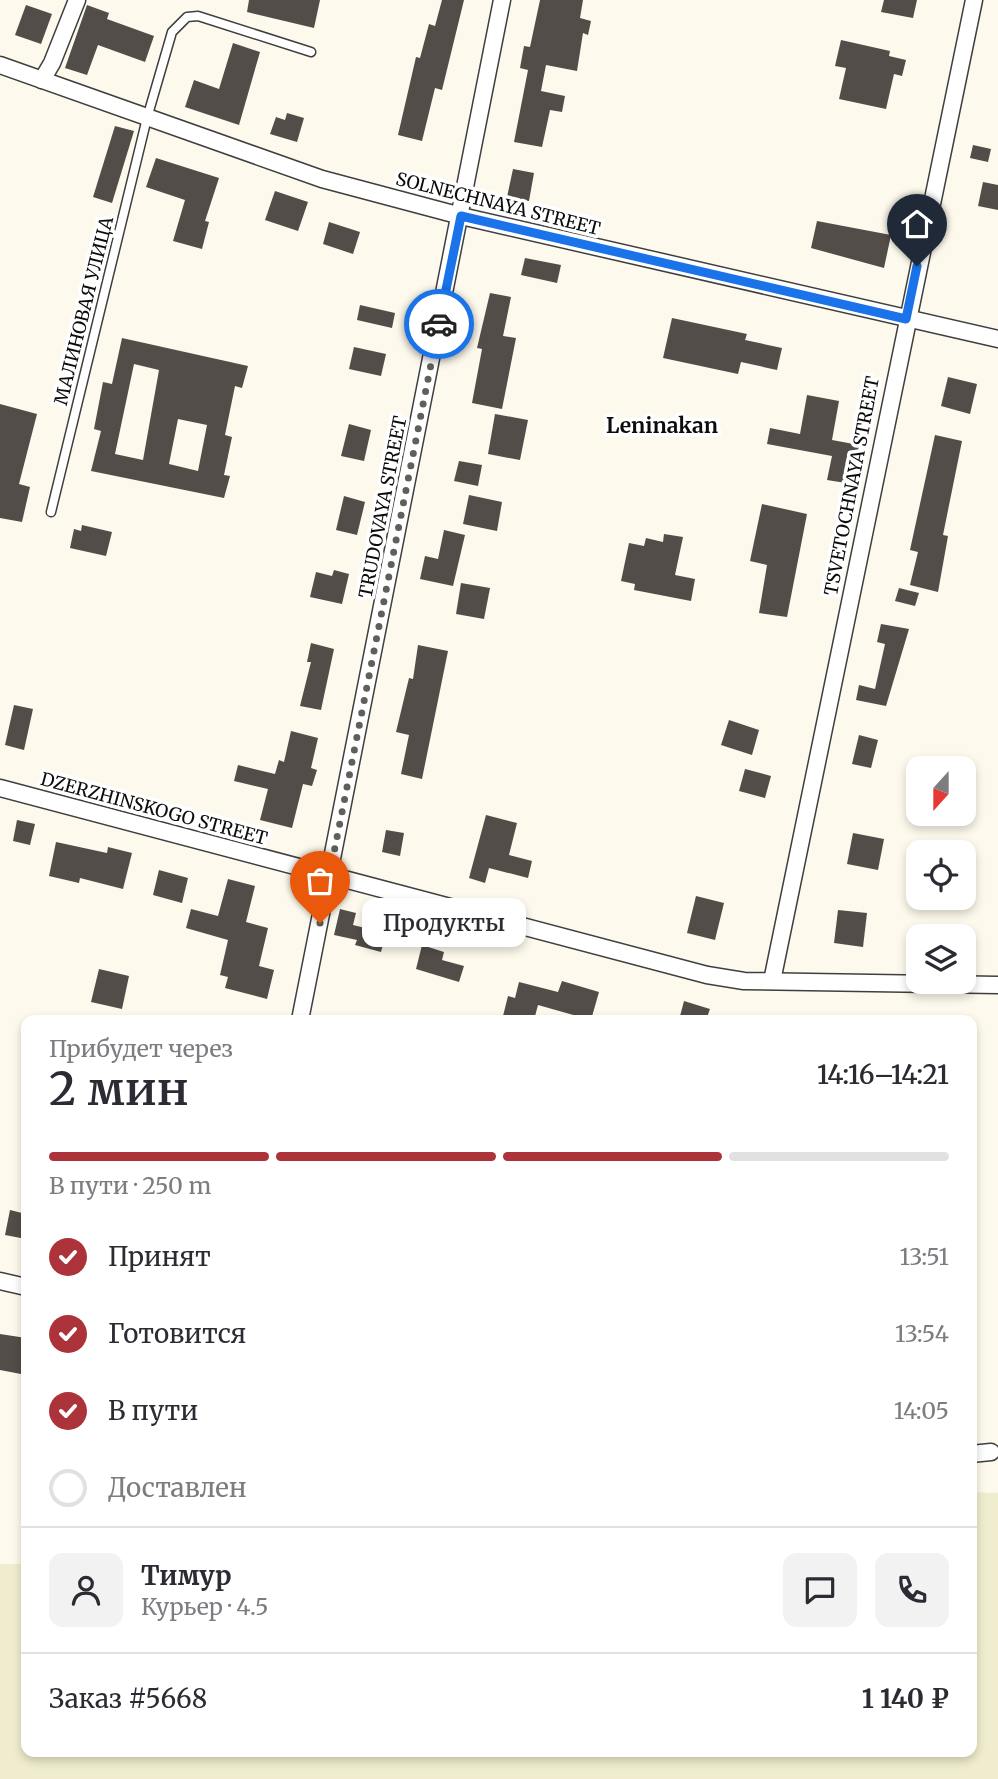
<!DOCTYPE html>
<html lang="ru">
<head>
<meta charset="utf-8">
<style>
	body { margin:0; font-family:Merriweather,serif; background:#f2f2f3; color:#2b2b33; height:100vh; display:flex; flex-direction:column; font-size:26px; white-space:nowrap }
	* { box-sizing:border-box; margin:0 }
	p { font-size:23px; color:#7c7c81 }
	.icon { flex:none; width:38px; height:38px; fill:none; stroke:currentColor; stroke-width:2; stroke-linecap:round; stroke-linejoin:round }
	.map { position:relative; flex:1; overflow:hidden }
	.panel { position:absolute; left:21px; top:1015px; width:956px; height:742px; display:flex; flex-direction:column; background:#fff; border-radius:14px; box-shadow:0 4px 10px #0003 }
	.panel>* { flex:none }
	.needle { width:46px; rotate:201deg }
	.tools { position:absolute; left:906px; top:756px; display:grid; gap:14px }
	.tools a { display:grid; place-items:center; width:70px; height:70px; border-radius:14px; background:#fff; box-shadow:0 4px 10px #0003; font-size:35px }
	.pin { position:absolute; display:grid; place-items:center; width:60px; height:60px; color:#fff; margin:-72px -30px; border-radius:50% 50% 50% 0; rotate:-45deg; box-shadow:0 0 7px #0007 }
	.pin .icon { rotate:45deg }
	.courier { position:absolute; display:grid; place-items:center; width:70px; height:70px; margin:-35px; border:5px solid #1a73e8; border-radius:50%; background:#fff; color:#222; box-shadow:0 2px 9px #0007 }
	.bubble { position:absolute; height:49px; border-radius:14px; background:#fff; box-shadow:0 4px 10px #0003; font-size:23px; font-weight:600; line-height:49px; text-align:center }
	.headline em { font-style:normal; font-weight:600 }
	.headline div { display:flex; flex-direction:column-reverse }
	.headline { display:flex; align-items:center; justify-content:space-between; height:119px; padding:0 28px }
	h1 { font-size:46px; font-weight:600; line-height:52px }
	.bar { display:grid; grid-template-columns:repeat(4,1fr); gap:10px 7px; align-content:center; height:84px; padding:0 28px }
	.bar i { height:9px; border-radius:5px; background:#e1e1e2 }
	.bar .selected { background:#ac333a }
	.bar p { grid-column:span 4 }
	.line { display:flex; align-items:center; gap:18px; padding:0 28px; border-top:2px solid #e1e1e2 }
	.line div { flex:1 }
	.round { display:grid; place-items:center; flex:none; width:74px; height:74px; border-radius:14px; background:#f2f2f3 }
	ol { padding:0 28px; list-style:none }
	li { display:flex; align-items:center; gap:21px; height:77px }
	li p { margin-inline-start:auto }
	li .icon { padding:7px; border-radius:50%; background:#ac333a; color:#fff; stroke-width:4 }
	li:last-child { color:#7c7c81 }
	li i { width:38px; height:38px; border:4px solid #e1e1e2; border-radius:50% }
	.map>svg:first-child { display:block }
</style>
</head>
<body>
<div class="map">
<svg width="998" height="1779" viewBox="0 0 998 1779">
	<rect width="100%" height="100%" fill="#fdf9ec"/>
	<path fill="#f0edcf" d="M971 1492 998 1493V1779H0V1564H26V1752H971Z"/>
	<g fill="#534d49" fill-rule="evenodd">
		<path d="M249 0H320L314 28 247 12Z"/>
		<path d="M442 0H464L442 90 435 88 422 141 398 135 416 57 420 58 429 24 435 26Z"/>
		<path d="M540 0H583L580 18 591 21 588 35 583 33 577 71 546 65 541 91 565 96 562 112 550 110 542 147 514 142 528 70 520 68 524 46 530 47Z"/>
		<path d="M884 0H917L913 18 881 12Z"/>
		<path d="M26 5 52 14 41 44 15 35Z"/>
		<path d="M87 5 109 13 107 19 154 36 145 62 98 45 87 75 65 68Z"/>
		<path d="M841 40 890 51 889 56 906 60 902 76 894 74 886 109 839 99 846 68 835 66Z"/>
		<path d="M233 43 260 52 239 125 185 107 194 80 219 89Z"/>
		<path d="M287 113 304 118 297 142 270 134 276 117 285 120Z"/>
		<path d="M115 126 134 131 112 203 93 197Z"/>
		<path d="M973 145 991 149 988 162 970 158Z"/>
		<path d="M156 158 219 178 205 221 209 222 202 249 173 241 185 200 146 187Z"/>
		<path d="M513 169 534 173 529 201 507 197Z"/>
		<path d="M983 182 998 185V210L978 206Z"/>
		<path d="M275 191 308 202 298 231 265 220Z"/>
		<path d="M817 221 891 235 884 268 811 248Z"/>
		<path d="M329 222 360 232 353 254 323 244Z"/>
		<path d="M525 258 561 265 557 283 521 275Z"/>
		<path d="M490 293 511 297 503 336 516 338 502 409 472 403 482 349 477 348Z"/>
		<path d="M360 305 395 313 392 328 357 320Z"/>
		<path d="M672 318 747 334 745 340 782 348 777 370 741 362 738 374 663 358Z"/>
		<path d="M122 338 248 366 242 388 235 386 225 435 232 437 224 475 230 476 224 498 91 471 101 431 94 429 103 382 112 384ZM134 364 159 370 143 460 115 454ZM178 419 207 425 198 471 169 464Z"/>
		<path d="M354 347 386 354 381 376 349 369Z"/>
		<path d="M948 377 977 384 970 414 941 406Z"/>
		<path d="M807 395 839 401 832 440 859 445 852 484 827 480 832 456 767 444 770 428 800 434Z"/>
		<path d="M0 404 37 414 19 484 30 487 22 522 0 518Z"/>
		<path d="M495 414 528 420 520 460 488 454Z"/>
		<path d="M349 424 371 430 364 461 341 456Z"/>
		<path d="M935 435 962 441 943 535 948 536 938 592 910 585 918 552 910 550Z"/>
		<path d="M459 461 482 465 478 486 454 481Z"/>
		<path d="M469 495 502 502 497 531 463 524Z"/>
		<path d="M344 496 365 502 357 535 336 530Z"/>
		<path d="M762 504 807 514 787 617 759 613 767 565 750 561Z"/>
		<path d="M82 525 112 532 106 556 70 548 74 529 81 531Z"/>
		<path d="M444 530 465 535 453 586 420 579 425 556 438 559Z"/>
		<path d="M664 534 683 537 675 575 695 579 691 601 634 590 635 584 621 581 629 543 644 546 646 538 663 542Z"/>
		<path d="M334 570 349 574 342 604 310 597 316 572 332 576Z"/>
		<path d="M461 583 490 588 484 619 456 614Z"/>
		<path d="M899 588 919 593 915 606 895 601Z"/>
		<path d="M881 624 909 629 886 706 856 700 859 685 875 689 885 644 877 642Z"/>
		<path d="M311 643 334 649 321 710 300 706 311 662H307Z"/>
		<path d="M418 645 448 651 422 779 401 774 409 735 396 732 409 678 413 679Z"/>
		<path d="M14 705 33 709 24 750 5 745Z"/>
		<path d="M729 720 759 730 752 755 721 745Z"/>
		<path d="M291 731 318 738 311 768 317 770 312 786 303 784 292 828 260 820 268 789 234 781 238 765 275 774 279 760 284 762Z"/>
		<path d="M859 735 878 740 871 768 852 764Z"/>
		<path d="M745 769 771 776 765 798 739 791Z"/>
		<path d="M486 815 517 823 509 855 532 861 528 878 489 868 485 883 469 878Z"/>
		<path d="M17 820 35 824 30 845 13 841Z"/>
		<path d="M386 830 404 833 400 856 382 852Z"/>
		<path d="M853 833 884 839 878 870 847 864Z"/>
		<path d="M56 842 107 853 108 847 132 853 123 889 80 878 79 883 49 876Z"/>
		<path d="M159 870 188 878 182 903 153 895Z"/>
		<path d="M228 879 255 886 246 922 268 928 259 966 274 970 267 999 225 988 228 977 220 975 228 940 186 928 191 909 218 916Z"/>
		<path d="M696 896 724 903 715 940 687 933Z"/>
		<path d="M340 909 356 913 353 925 386 933 381 952 355 945 357 940 334 935Z"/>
		<path d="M838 910 867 913 863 947 834 943Z"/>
		<path d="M422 945 444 952 442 960 464 966 459 982 416 969Z"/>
		<path d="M99 969 129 976 122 1009 91 1002Z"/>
		<path d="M562 981 599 992 591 1020 538 1005 534 1020H502L508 996 515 998 519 982 558 992Z"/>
		<path d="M684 1001 710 1009 706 1020H679Z"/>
		<path d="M10 1210 26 1214V1239L5 1235Z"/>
		<path d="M0 1334 26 1338V1375L0 1370Z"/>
	</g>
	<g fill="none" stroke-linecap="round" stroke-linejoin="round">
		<g stroke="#3f3f3f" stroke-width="11">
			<path id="service" d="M51 512 147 118 172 32 187 17 198 16 311 52"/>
		</g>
		<g stroke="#3f3f3f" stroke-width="19">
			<g id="minor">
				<path d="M0 65 322 179 461 216 998 339"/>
				<path d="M42 80 52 63 77 0"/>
				<path d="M0 788 707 975 744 981 998 985"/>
				<path d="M772 981 974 0"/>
				<path d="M300 1020 502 0"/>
				<path d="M0 1281 26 1287"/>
				<path d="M971 1454 991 1452"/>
			</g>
		</g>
		<use href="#service" stroke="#fff" stroke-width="8"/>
		<use href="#minor" stroke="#fff" stroke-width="16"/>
	</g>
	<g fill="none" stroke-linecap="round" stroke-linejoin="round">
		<path stroke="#605f5a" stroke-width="7" stroke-dasharray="0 12.6" d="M320 923 439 324"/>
		<path stroke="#1a73e8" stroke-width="9" d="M439 324 461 216 906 319 917 266"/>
	</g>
	<g text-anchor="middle" stroke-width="7" stroke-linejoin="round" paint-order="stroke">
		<g font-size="18" fill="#0c0c0c" stroke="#fff">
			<text transform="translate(498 204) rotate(14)" y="6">SOLNECHNAYA STREET</text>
			<text transform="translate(84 311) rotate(-76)" y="6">МАЛИНОВАЯ УЛИЦА</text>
			<text transform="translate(852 486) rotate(-79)" y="6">TSVETOCHNAYA STREET</text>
			<text transform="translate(383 507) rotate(-79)" y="6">TRUDOVAYA STREET</text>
			<text transform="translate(154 809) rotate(15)" y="6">DZERZHINSKOGO STREET</text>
		</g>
		<g font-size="21" font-weight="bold" fill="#0c0c0c" stroke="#fff">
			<text x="662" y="433">Leninakan</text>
		</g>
	</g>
</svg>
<div class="tools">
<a><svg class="needle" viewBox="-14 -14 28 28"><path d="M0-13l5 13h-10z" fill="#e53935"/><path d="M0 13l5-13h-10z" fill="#7c7c81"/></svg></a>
<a><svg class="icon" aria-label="locate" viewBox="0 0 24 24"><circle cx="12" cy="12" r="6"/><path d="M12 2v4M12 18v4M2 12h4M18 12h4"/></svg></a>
<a><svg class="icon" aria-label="layers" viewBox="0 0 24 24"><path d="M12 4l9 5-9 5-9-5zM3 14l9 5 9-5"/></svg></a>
</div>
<div class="pin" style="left:320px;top:923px;background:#ea580c"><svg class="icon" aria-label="bag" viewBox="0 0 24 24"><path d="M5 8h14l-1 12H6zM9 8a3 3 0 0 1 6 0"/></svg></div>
<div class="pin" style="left:917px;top:266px;background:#1f2937"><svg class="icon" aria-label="home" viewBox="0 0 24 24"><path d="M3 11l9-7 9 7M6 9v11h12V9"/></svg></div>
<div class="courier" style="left:439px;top:324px"><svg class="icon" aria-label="car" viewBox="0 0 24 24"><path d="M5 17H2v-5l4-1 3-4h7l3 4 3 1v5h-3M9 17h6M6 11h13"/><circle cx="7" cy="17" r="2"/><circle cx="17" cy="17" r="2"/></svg></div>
<div class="bubble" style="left:362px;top:898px;width:164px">Продукты</div>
<section class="panel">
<div class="headline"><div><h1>2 мин</h1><p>Прибудет через</p></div><em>14:16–14:21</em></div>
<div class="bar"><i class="selected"></i><i class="selected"></i><i class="selected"></i><i></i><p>В пути · 250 m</p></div>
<ol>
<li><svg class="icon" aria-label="check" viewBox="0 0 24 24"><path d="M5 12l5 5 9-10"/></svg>Принят<p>13:51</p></li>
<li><svg class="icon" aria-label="check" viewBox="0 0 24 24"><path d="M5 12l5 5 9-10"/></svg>Готовится<p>13:54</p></li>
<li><svg class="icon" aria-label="check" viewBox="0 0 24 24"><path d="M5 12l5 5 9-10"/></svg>В пути<p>14:05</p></li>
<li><i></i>Доставлен</li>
</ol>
<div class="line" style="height:126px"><a class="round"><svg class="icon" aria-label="person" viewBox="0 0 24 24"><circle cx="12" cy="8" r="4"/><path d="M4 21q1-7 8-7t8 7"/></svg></a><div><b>Тимур</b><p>Курьер · 4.5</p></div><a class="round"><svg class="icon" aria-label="chat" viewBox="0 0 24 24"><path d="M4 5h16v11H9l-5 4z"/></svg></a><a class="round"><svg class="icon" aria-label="phone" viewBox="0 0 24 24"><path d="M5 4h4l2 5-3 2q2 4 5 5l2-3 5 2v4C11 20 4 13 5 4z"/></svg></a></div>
<div class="line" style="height:91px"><div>Заказ #5668</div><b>1 140 ₽</b></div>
</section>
</div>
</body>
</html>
